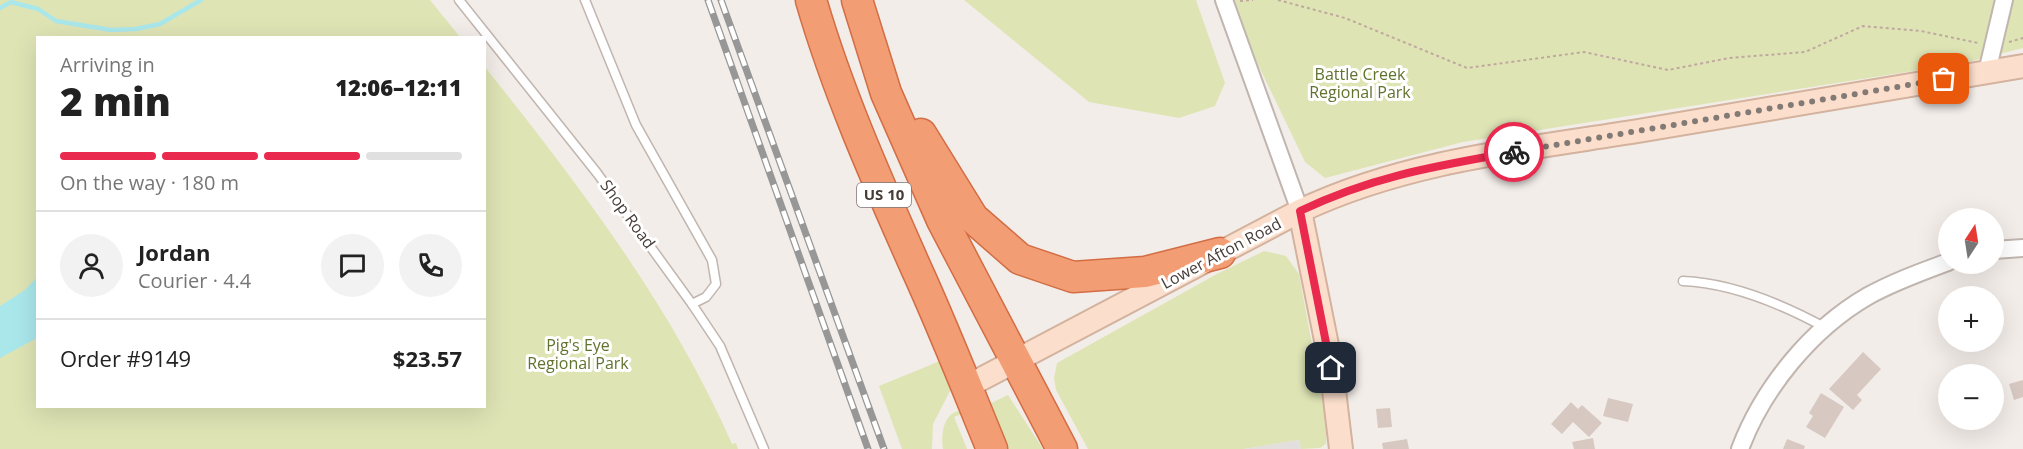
<!DOCTYPE html>
<html lang="en">
<head>
<meta charset="utf-8">
<style>
	body { margin:0; font-family:"Open Sans",sans-serif; background:#f2f2f2; color:#222; height:100vh; display:flex; flex-direction:column; font-size:22px; white-space:nowrap }
	* { box-sizing:border-box; margin:0 }
	p { font-size:20px; color:#767676 }
	.icon { flex:none; width:33px; height:33px; fill:none; stroke:currentColor; stroke-width:2; stroke-linecap:round; stroke-linejoin:round }
	.map { position:relative; flex:1; overflow:hidden }
	.details { position:absolute; left:36px; top:36px; width:450px; height:372px; display:flex; flex-direction:column; background:#fff; border-radius:0px; box-shadow:0 6px 24px #0002 }
	.details>* { flex:none }
	.needle { width:39px; rotate:12deg }
	.fabs { position:absolute; left:1938px; top:208px; display:grid; gap:12px }
	.fabs a { display:grid; place-items:center; width:66px; height:66px; border-radius:50%; background:#fff; box-shadow:0 6px 24px #0002; font-size:30px }
	.pin { position:absolute; display:grid; place-items:center; width:51px; height:51px; color:#fff; margin:-26px; border-radius:12px; box-shadow:0 3px 9px #0006 }
	.courier { position:absolute; display:grid; place-items:center; width:60px; height:60px; margin:-30px; border:4px solid #ea294f; border-radius:50%; background:#fff; color:#222; box-shadow:0 2px 8px #0007 }
	.summary em { font-style:normal; font-weight:800 }
	.summary div { display:flex; flex-direction:column-reverse }
	.summary { display:flex; align-items:center; justify-content:space-between; height:102px; padding:0 24px }
	h1 { font-size:39px; font-weight:800; line-height:45px }
	.bar { display:grid; grid-template-columns:repeat(4,1fr); gap:9px 6px; align-content:center; height:72px; padding:0 24px }
	.bar i { height:8px; border-radius:4px; background:#e0e0e0 }
	.bar .current { background:#ea294f }
	.bar p { grid-column:span 4 }
	.line { display:flex; align-items:center; gap:15px; padding:0 24px; border-top:2px solid #e0e0e0 }
	.line div { flex:1 }
	.round { display:grid; place-items:center; flex:none; width:63px; height:63px; border-radius:32px; background:#f2f2f2 }
	.map>svg:first-child { display:block }
</style>
</head>
<body>
<div class="map">
<svg width="2023" height="449" viewBox="0 0 2023 449">
	<rect width="100%" height="100%" fill="#f3ede9"/>
	<g fill="#dfe4b5">
		<path d="M0 0H430L460 37 38 38V406H484L485 67C579 185 671 305 732 444L736 443 738 449H0Z"/>
		<path d="M964 0H1196L1225 83 1215 106 1179 118 1089 102Z"/>
		<path d="M1227 0H2023V48L1964 63 1463 142 1325 178 1305 162Z"/>
		<path d="M1264 251 1286 256 1299 274 1327 426 1326 444 1320 448 1301 449 1299 440 1244 449H1088L1056 390 1054 378 1057 363 1215 275Z"/>
		<path d="M940 361 951 389 933 424 932 449H902L879 386Z"/>
		<path d="M1008 395 1043 449H1003L989 404Z"/>
		<path d="M960 411 962 414 954 417 967 449H943C941 434 943 413 960 411Z"/>
	</g>
	<path fill="#e2dfdd" d="M1299 440 1301 449H1244Z"/>
	<path fill="#aae7eb" d="M37 277V338L0 358V306L25 290Z"/>
	<g fill="none" stroke-linecap="round" stroke-linejoin="round">
		<path stroke="#aae7eb" stroke-width="4.5" d="M0 8 11 2 38 9 56 21 111 30 136 29 160 24 201 0"/>
	</g>
	<g fill="#d7c8c2">
		<path d="M1863 352 1881 369 1857 395 1862 400 1853 410 1829 389Z"/>
		<path d="M2023 380V397L2014 400 2009 384Z"/>
		<path d="M1821 393 1844 407 1825 438 1806 427 1813 416 1809 413Z"/>
		<path d="M1608 398 1633 404 1628 422 1603 416Z"/>
		<path d="M1571 402 1578 409 1582 405 1602 423 1589 437 1573 422 1562 434 1551 424Z"/>
		<path d="M1390 408 1392 427 1378 428 1376 409Z"/>
		<path d="M1593 438 1595 449H1574L1572 442Z"/>
		<path d="M1407 439 1409 449H1383L1382 443Z"/>
		<path d="M1787 439 1805 446 1804 449H1783Z"/>
	</g>
	<g fill="none" stroke-linecap="round" stroke-linejoin="round">
		<g stroke="#c1b5af" stroke-width="11">
			<g id="lane">
				<path d="M459 0 597 173 692 304 720 346 764 449"/>
				<path d="M585 0 636 125 712 260 716 284 706 297 692 304"/>
				<path d="M1683 281C1732 283 1782 304 1826 328"/>
			</g>
		</g>
		<g stroke="#c1b5af" stroke-width="20">
			<g id="street">
				<path d="M1224 0 1300 211"/>
				<path d="M1987 72 2004 0"/>
				<path d="M1994 250 2023 248"/>
				<path d="M1740 449C1763 388 1811 329 1868 296 1893 282 1921 272 1948 262"/>
			</g>
		</g>
		<g stroke="#d3b29e" stroke-width="26">
			<g id="secondary">
				<path d="M1300 211 1331 365 1341 449"/>
				<path d="M966 387 1300 211C1405 161 1525 149 1638 131 1767 110 1895 87 2023 66"/>
			</g>
		</g>
		<g stroke="#d26d44" stroke-width="33">
			<g id="highway">
				<path d="M811 0C838 93 877 180 916 268 943 327 967 388 992 449"/>
				<path d="M857 0 886 93 942 220 1062 449"/>
				<path d="M921 134 973 218 1020 259 1073 277 1145 272 1220 253"/>
			</g>
		</g>
		<g stroke="#bfa89e" stroke-width="2" stroke-dasharray="3 3" stroke-linecap="butt">
			<path d="M1278 0 1345 18 1467 68 1584 52 1668 70 1729 58 1805 52 1863 26 1921 31 1978 43"/>
			<path d="M1240 1 1253 0"/>
			<path d="M2009 42 2023 38"/>
		</g>
		<use href="#lane" stroke="#fff" stroke-width="8"/>
		<use href="#street" stroke="#fff" stroke-width="16"/>
		<use href="#secondary" stroke="#fbdfcc" stroke-width="22"/>
		<use href="#highway" stroke="#f39d74" stroke-width="30"/>
		<g stroke="#979797" stroke-width="7">
			<g id="rail">
				<path d="M708 0 868 449"/>
				<path d="M721 0 884 449"/>
			</g>
		</g>
		<use href="#rail" stroke="#fff" stroke-width="4.5" stroke-dasharray="14" stroke-linecap="butt"/>
	</g>
	<g fill="none" stroke-linecap="round" stroke-linejoin="round">
		<path stroke="#837a76" stroke-width="6" stroke-dasharray="0 10.8" d="M1514 152 1944 79"/>
		<path stroke="#ea294f" stroke-width="8" d="M1331 368 1300 211C1373 176 1436 166 1514 152"/>
	</g>
	<g text-anchor="middle" stroke-width="6" stroke-linejoin="round" paint-order="stroke">
		<rect fill="#fff" stroke="#7e7674" stroke-width="1.5" x="857" y="183" width="54" height="24" rx="4.5"/>
		<g font-size="15" font-weight="bold" fill="#463c38">
			<text x="884" y="200">US 10</text>
		</g>
		<g font-size="16" fill="#61742f" stroke="#fff">
			<text x="1360" y="80">Battle Creek<tspan x="1360" dy="18">Regional Park</tspan></text>
			<text x="578" y="351">Pig's Eye<tspan x="578" dy="18">Regional Park</tspan></text>
		</g>
		<g font-size="16" fill="#463c38" stroke="#fff">
			<text transform="translate(628 214) rotate(54)" y="6">Shop Road</text>
			<text transform="translate(1221 253) rotate(-28)" y="6">Lower Afton Road</text>
		</g>
	</g>
</svg>
<div class="fabs">
<a><svg class="needle" viewBox="-14 -14 28 28"><path d="M0-13l5 13h-10z" fill="#e53935"/><path d="M0 13l5-13h-10z" fill="#767676"/></svg></a>
<a>+</a>
<a>−</a>
</div>
<div class="pin" style="left:1944px;top:79px;background:#ea580c"><svg class="icon" aria-label="bag" viewBox="0 0 24 24"><path d="M5 8h14l-1 12H6zM9 8a3 3 0 0 1 6 0"/></svg></div>
<div class="pin" style="left:1331px;top:368px;background:#1f2937"><svg class="icon" aria-label="home" viewBox="0 0 24 24"><path d="M3 11l9-7 9 7M6 9v11h12V9"/></svg></div>
<div class="courier" style="left:1514px;top:152px"><svg class="icon" aria-label="bike" viewBox="0 0 24 24"><circle cx="6" cy="16" r="4"/><circle cx="18" cy="16" r="4"/><path d="M6 16l4-8h5l3 8M10 8l3 8H6M13 5h3"/></svg></div>
<section class="details">
<div class="summary"><div><h1>2 min</h1><p>Arriving in</p></div><em>12:06–12:11</em></div>
<div class="bar"><i class="current"></i><i class="current"></i><i class="current"></i><i></i><p>On the way · 180 m</p></div>
<div class="line" style="height:108px"><a class="round"><svg class="icon" aria-label="person" viewBox="0 0 24 24"><circle cx="12" cy="8" r="4"/><path d="M4 21q1-7 8-7t8 7"/></svg></a><div><b>Jordan</b><p>Courier · 4.4</p></div><a class="round"><svg class="icon" aria-label="chat" viewBox="0 0 24 24"><path d="M4 5h16v11H9l-5 4z"/></svg></a><a class="round"><svg class="icon" aria-label="phone" viewBox="0 0 24 24"><path d="M5 4h4l2 5-3 2q2 4 5 5l2-3 5 2v4C11 20 4 13 5 4z"/></svg></a></div>
<div class="line" style="height:78px"><div>Order #9149</div><b>$23.57</b></div>
</section>
</div>
</body>
</html>
